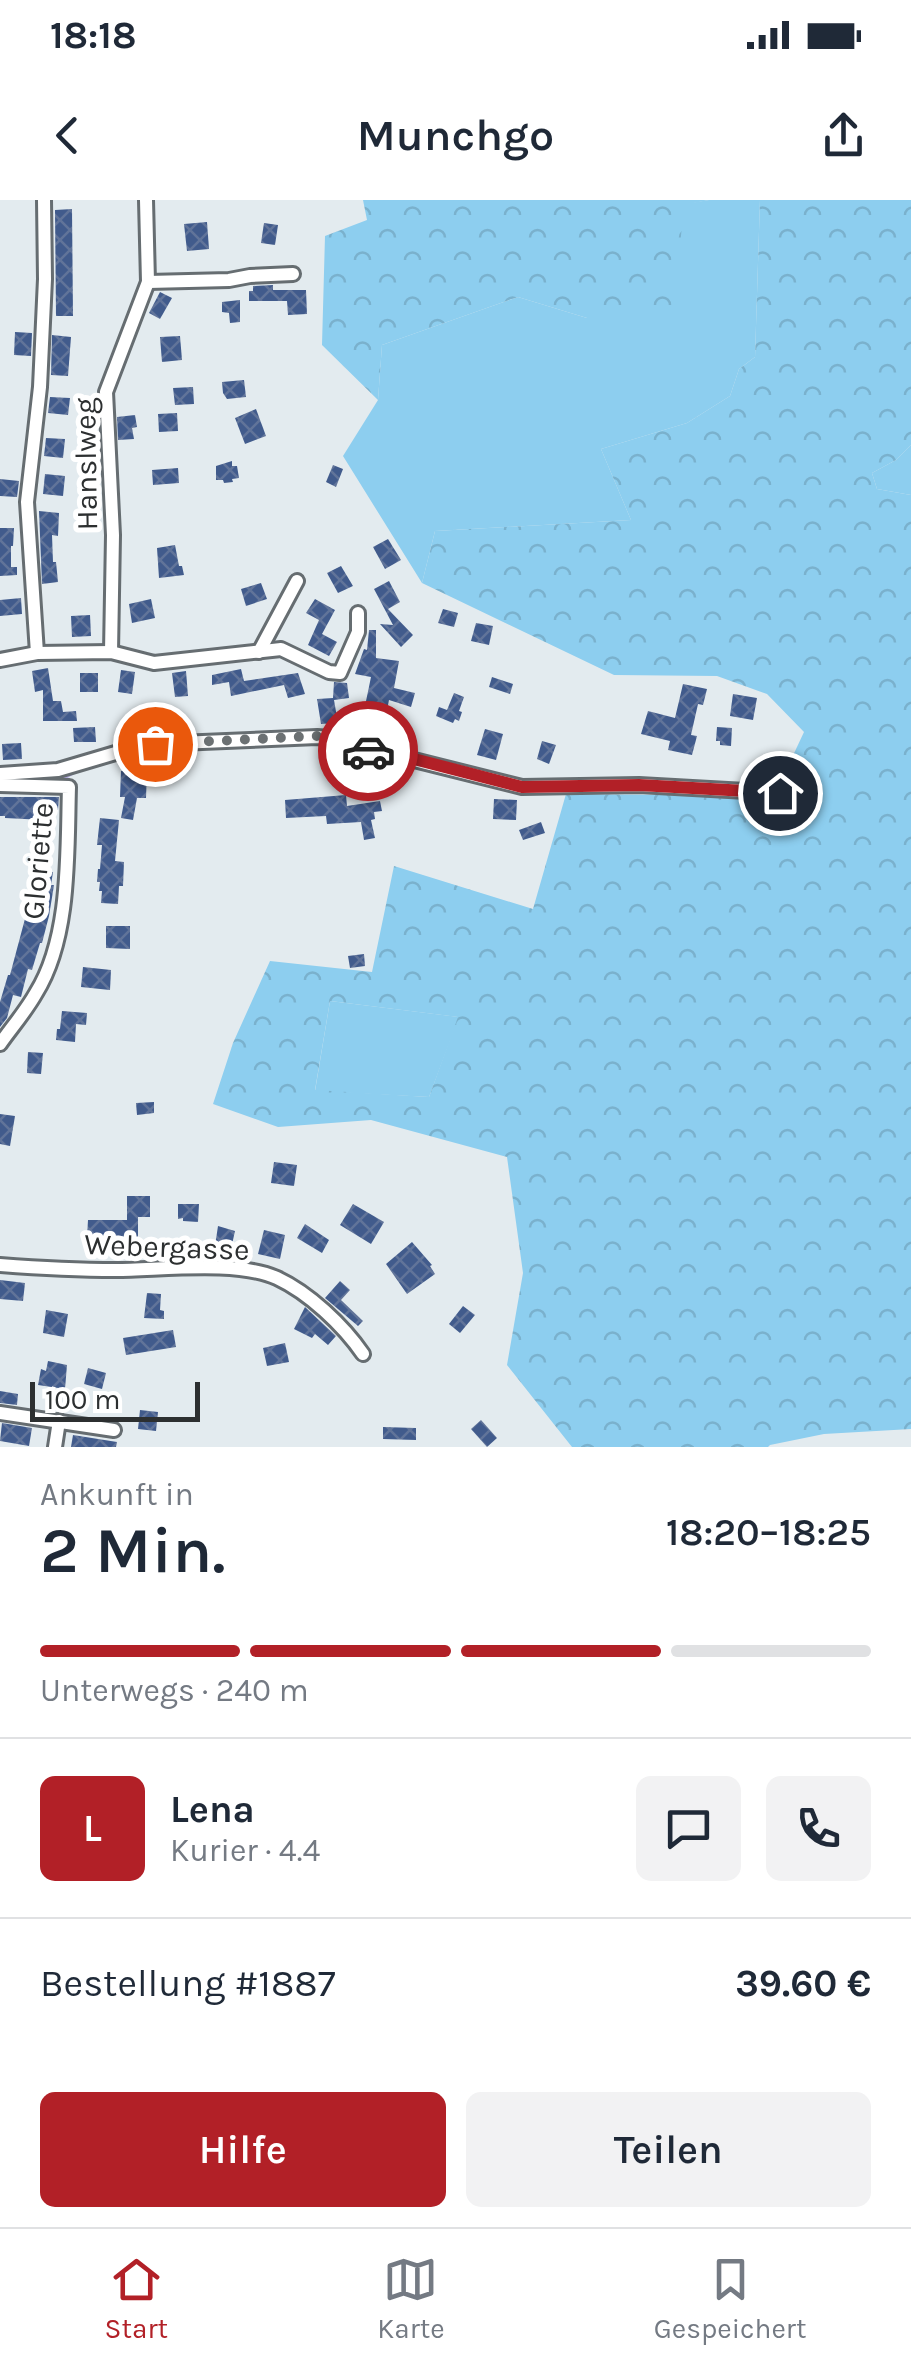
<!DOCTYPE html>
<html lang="de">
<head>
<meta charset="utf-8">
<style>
	body { margin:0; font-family:Karla,sans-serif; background:#f2f2f3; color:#1f2937; height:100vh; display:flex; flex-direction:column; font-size:38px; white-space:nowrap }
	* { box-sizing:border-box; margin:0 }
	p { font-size:32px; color:#747a83 }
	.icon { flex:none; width:55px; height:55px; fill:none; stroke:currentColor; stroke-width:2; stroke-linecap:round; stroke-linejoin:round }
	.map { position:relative; height:1247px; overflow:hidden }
	.drawer { display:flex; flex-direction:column; background:#fff; flex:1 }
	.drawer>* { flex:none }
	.scale { position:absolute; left:30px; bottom:25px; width:170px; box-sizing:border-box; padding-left:10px; border:5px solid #2c2f30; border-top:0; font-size:28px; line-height:35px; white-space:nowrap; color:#2c2f30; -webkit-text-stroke:8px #fff; paint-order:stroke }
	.pin { position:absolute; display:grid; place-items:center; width:85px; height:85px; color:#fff; margin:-42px; border:5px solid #fff; border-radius:50%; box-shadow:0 2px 10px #0007 }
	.courier { position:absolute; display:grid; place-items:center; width:100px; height:100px; margin:-50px; border:8px solid #b22027; border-radius:50%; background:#fff; color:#222; box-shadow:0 2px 12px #0007 }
	.summary em { font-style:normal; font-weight:600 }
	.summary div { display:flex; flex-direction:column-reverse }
	.summary { display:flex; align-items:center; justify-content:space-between; height:170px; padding:0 40px }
	h1 { font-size:65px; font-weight:600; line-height:75px }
	.bar { display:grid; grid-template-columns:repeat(4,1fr); gap:15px 10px; align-content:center; height:120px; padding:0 40px }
	.bar i { height:12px; border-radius:8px; background:#e0e1e3 }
	.bar .on { background:#b22027 }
	.bar p { grid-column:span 4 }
	.line { display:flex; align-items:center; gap:25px; padding:0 40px; border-top:2px solid #e0e1e3 }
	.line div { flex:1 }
	.round { display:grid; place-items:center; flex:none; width:105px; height:105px; border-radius:15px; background:#f2f2f3 }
	.action { display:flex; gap:20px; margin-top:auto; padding:20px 40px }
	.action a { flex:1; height:115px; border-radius:15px; background:#b22027; color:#fff; font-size:40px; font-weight:600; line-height:115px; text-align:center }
	.action a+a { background:#f2f2f3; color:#1f2937 }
	.status { display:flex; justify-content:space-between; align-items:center; height:70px; padding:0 50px; background:#fff; direction:ltr }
	.status svg { height:28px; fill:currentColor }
	header { display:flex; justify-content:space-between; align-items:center; height:130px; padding:0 40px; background:#fff; font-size:45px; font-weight:600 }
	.menu { display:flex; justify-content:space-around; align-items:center; height:140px; border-top:2px solid #e0e1e3; background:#fff; font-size:28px; color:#747a83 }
	.menu a { display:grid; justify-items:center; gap:5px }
	.menu .on { color:#b22027 }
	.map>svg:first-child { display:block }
</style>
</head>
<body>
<div class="status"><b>18:18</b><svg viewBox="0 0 49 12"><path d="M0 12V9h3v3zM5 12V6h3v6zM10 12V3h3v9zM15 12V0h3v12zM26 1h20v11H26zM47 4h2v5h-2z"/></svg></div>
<header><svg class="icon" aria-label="back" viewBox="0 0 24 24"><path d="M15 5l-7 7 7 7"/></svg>Munchgo<svg class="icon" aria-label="share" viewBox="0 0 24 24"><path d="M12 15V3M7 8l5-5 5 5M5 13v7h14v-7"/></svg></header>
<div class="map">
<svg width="911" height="1247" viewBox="0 0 911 1247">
	<defs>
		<pattern id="forest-crowns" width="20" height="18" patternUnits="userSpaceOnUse" patternTransform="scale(2.5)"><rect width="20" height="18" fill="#8dceef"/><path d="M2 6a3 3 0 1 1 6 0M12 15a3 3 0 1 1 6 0" fill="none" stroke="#7ab1cd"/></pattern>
		<pattern id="building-cross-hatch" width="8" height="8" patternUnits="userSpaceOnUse" patternTransform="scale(2.5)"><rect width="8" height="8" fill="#415b8c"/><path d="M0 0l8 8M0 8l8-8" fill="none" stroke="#617499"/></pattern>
	</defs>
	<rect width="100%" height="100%" fill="#e3ebef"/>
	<g fill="#8dceef">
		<path d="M709 0H760L755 157 739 169 730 196 687 223 601 249 631 320 435 331 422 383 343 256 378 200 382 145 518 97 587 118 684 4Z"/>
		<path d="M911 245V295L877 289 872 273 896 260Z"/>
		<path d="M330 801 459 817 429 897 315 891Z"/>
	</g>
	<g fill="url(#forest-crowns)" fill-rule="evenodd">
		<path d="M363 0H709L684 5 673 117 587 118 518 97 382 145 378 200 322 145 325 36 367 20Z"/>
		<path d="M760 0H911V245L896 260 872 273 877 289 911 295V1229L824 1234 770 1245 768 1247H572L507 1165 523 1073 507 957 371 920 278 927 213 904 233 843 270 761 372 772 394 666 533 709 566 594 774 596 804 532 767 494 717 476 614 475 422 383 435 331 631 320 601 249 687 223 730 196 739 169 755 157ZM330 801 458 817 429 897 315 890Z"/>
	</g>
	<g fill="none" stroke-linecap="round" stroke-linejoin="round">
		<path stroke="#b6ace8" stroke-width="4" d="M18 579 63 578 76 571"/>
	</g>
	<g fill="url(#building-cross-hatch)">
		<path d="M72 9 73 116H56L55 10Z"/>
		<path d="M207 22 209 49 187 51 184 24Z"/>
		<path d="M264 23 278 25 275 45 261 43Z"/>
		<path d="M273 85V90H306L307 114 288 115 287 101H249V91H253V86Z"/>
		<path d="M160 92 172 98 160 119 149 113Z"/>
		<path d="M240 100V122L230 123 229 113 222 112V102Z"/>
		<path d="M15 132 32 133 31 156 14 155Z"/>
		<path d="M52 135 71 137 68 176 51 175Z"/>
		<path d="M180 136 182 160 162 162 160 137Z"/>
		<path d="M244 180 246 197 227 199 223 193 222 182Z"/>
		<path d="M193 187 194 204 175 205 173 188Z"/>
		<path d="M50 197 70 198 68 215 48 213Z"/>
		<path d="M256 209 266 236 245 244 235 218Z"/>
		<path d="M177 213 178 231 159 232 158 214Z"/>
		<path d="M135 215 137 227 132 228 134 239 118 240 117 217Z"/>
		<path d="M46 238 65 239 63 258 44 256Z"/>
		<path d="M232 261V266H237L239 278 232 279 233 282 224 283 223 280H216V266Z"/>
		<path d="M333 265 343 269 336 287 326 282Z"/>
		<path d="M178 268 179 283 153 285 152 270Z"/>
		<path d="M45 274 65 276 63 296 43 294Z"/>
		<path d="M0 279 19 281 17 297 0 296Z"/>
		<path d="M39 311 59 313 58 336 52 335 53 362H56L58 382 42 384Z"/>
		<path d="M0 328H14L13 346H11V367H17V375L0 376Z"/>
		<path d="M388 339 401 360 385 369 373 347Z"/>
		<path d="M175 345 179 366H182L184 375 159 378 157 348Z"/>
		<path d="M341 366 353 386 338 393 327 373Z"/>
		<path d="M389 381 400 402 388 409 413 435 401 447 380 424 393 425 374 389Z"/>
		<path d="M261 383 267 399 246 406 241 389Z"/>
		<path d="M21 398 22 414 0 416V400Z"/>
		<path d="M151 399 155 418 132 423 129 404Z"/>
		<path d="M315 399 335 410 322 434 337 442 329 456 308 445 319 420 306 413Z"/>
		<path d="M443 409 458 413 454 427 438 423Z"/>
		<path d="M90 415 91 436 72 437 71 416Z"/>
		<path d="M476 423 493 426 489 445 471 441Z"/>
		<path d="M369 430H376V458L399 461 394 488 415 493 411 507 389 500 385 520 392 521 391 531 383 529 382 534 360 530 371 477 355 474 364 449 367 450Z"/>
		<path d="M48 468 53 501H61L63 512 76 511 77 521H43V490L35 492 32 471Z"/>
		<path d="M241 469 244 481 298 473 305 494 288 498 284 485 231 496 229 482 212 485V475Z"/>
		<path d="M121 470 135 472 132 494 118 492Z"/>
		<path d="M186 471 188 496 175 497 172 473Z"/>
		<rect x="80" y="473" width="18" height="19"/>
		<path d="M492 477 513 484 510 494 489 487Z"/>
		<path d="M334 482 347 483 349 498 334 500 338 523 321 524 317 499 333 498Z"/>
		<path d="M683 484 707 489 703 505 698 504 691 535 697 536 692 555 668 550 670 541 641 534 648 511 675 518Z"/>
		<path d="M454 493 464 497 459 511 462 512 459 521 455 519 453 523 436 516 439 507 447 510Z"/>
		<path d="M733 494 757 498 753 520 730 516Z"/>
		<path d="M95 527 96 542H74L73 528Z"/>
		<path d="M717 527 732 528 731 546 720 545V541H716Z"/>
		<path d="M485 529 503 534 496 560 477 555Z"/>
		<path d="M542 541 556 545 549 564 537 559Z"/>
		<path d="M21 543 22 559 3 560 2 544Z"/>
		<path d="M121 571 147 572 146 598H137L133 620 121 618 125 597H120Z"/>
		<path d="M346 595 347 606 380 601 382 611 374 612 375 619 371 620 375 638 364 640 361 622 327 624 326 616 286 618 285 600Z"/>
		<path d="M0 597H59L58 610H54V618L44 619V620L5 618V616H0Z"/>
		<path d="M494 599 517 600 516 620 493 619Z"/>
		<path d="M100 618 119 620 115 661 124 662 123 686H119L118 704 101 703 102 691H99L100 682H97L98 669H100L102 645H97Z"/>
		<path d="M541 622 545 633 523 640 519 630Z"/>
		<path d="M31 669 53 672 51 685H54L49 716 42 743H40L32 770 28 769 21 797 13 795 7 818 0 827V802L8 775H10L26 715 24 714Z"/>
		<path d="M106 726H130V749L106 748Z"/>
		<path d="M364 754 365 766 350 768 348 756Z"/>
		<path d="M83 767 111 770 110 790 81 787Z"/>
		<path d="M62 811 87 813 86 825 76 824 75 842 56 840 57 829H60Z"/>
		<path d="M28 852 43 853 41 874 27 873Z"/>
		<path d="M154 902V913L137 915 136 903Z"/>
		<path d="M0 914 15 916 10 946 0 944Z"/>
		<path d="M274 962 297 965 294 986 271 983Z"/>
		<path d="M127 996H150V1017H138V1037L112 1036V1045L96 1047 95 1039 87 1037 88 1020H127Z"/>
		<path d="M178 1004H199L198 1022 183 1021V1018L178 1019Z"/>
		<path d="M353 1004 384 1022 371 1044 340 1025Z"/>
		<path d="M305 1024 329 1040 322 1053 297 1038Z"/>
		<path d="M218 1026 235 1031 229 1058 209 1057 208 1046H215Z"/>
		<path d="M264 1030 285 1035 280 1059 258 1054Z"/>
		<path d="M412 1042 432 1065 430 1066 435 1074 407 1094 386 1064Z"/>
		<path d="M0 1080 25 1083 23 1101 0 1099Z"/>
		<path d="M340 1081 350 1090 341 1100 363 1121 358 1126 325 1098Z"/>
		<path d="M147 1093 161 1094 160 1110 164 1111V1119L144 1118Z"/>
		<path d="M463 1106 475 1115 460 1133 449 1124Z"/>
		<path d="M305 1107 336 1136 328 1145 315 1134 312 1138 294 1129Z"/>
		<path d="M46 1110 68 1114 64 1137 43 1133Z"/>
		<path d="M173 1130 176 1147 126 1155 123 1138Z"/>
		<path d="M285 1143 289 1162 267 1166 263 1148Z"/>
		<path d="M48 1161 67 1165 65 1189 38 1185 41 1169 46 1171Z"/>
		<path d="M88 1168 106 1173 102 1189 84 1184Z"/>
		<path d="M0 1191 18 1194 17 1205 0 1203Z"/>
		<path d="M140 1210 158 1212 156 1231 138 1229Z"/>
		<path d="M481 1220 497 1238 487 1247 471 1229Z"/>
		<path d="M2 1223 32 1228 29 1246 0 1241Z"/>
		<path d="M383 1227 416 1228V1240L383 1239Z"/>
		<path d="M73 1235 117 1242 116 1247H71Z"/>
	</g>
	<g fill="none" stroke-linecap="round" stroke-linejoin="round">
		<g stroke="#666d71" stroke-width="18">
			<g id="minor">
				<path d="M148 82 229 80 250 76 293 74"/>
				<path d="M111 452 113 335 106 192 148 82 146 0"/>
				<path d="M259 452 297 381"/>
				<path d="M37 453 27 302 40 187 45 79 44 0"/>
				<path d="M0 460 37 453 111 452 154 463 281 449 329 472 340 473 358 432V413"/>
				<path d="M0 574 58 570 129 549 155 544 317 537 345 539 369 552 410 559 522 587 639 585 780 593"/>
				<path d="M0 585 69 587C67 651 71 737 36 793 26 811 12 827 0 844"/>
				<path d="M0 1065C39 1068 77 1070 116 1070 160 1070 237 1060 277 1078 309 1093 343 1125 363 1154"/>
				<path d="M0 1213 114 1230"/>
				<path d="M55 1247 59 1221"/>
			</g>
		</g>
		<use href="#minor" stroke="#fff" stroke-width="12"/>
	</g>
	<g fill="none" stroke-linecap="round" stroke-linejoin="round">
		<path stroke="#6c7173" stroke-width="10" stroke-dasharray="0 18" d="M155 544 316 536 345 539 368 551"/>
		<path stroke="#b22027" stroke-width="12" d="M368 551 410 558 522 587 639 585 780 593"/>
	</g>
	<g text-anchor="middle" stroke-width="10" stroke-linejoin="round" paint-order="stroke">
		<g font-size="30" fill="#2c2f30" stroke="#fff">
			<text transform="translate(86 264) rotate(-91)" y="10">Hanslweg</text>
			<text transform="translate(38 661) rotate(-85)" y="10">Gloriette</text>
			<text transform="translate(167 1047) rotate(2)" y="10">Webergasse</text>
		</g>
	</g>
</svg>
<div class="scale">100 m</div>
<div class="pin" style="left:155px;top:544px;background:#ea580c"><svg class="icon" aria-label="bag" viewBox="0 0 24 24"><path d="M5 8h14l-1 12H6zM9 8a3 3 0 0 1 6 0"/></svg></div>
<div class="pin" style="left:780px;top:593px;background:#1f2937"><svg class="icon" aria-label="home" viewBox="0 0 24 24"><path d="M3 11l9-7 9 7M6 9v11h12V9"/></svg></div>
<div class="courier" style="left:368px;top:551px"><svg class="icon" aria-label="car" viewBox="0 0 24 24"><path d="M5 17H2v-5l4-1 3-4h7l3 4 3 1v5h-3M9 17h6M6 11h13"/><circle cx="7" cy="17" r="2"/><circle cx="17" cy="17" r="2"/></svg></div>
</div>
<section class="drawer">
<div class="summary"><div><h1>2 Min.</h1><p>Ankunft in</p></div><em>18:20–18:25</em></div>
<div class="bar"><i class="on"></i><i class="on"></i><i class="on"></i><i></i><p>Unterwegs · 240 m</p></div>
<div class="line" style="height:180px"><b class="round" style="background:#b22027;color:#fff">L</b><div><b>Lena</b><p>Kurier · 4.4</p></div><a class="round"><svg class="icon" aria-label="chat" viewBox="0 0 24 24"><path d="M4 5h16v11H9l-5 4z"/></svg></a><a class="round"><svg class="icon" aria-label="phone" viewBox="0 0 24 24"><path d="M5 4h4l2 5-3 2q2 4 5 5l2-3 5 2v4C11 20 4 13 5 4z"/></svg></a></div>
<div class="line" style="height:130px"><div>Bestellung #1887</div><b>39.60 €</b></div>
<div class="action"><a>Hilfe</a><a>Teilen</a></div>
</section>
<nav class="menu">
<a class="on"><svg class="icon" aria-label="home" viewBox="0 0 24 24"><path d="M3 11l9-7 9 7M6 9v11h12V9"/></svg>Start</a>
<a><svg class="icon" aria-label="map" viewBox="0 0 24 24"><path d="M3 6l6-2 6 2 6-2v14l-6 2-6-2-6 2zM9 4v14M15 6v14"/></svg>Karte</a>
<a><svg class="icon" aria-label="saved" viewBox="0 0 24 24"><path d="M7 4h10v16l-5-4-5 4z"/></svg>Gespeichert</a>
</nav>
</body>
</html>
